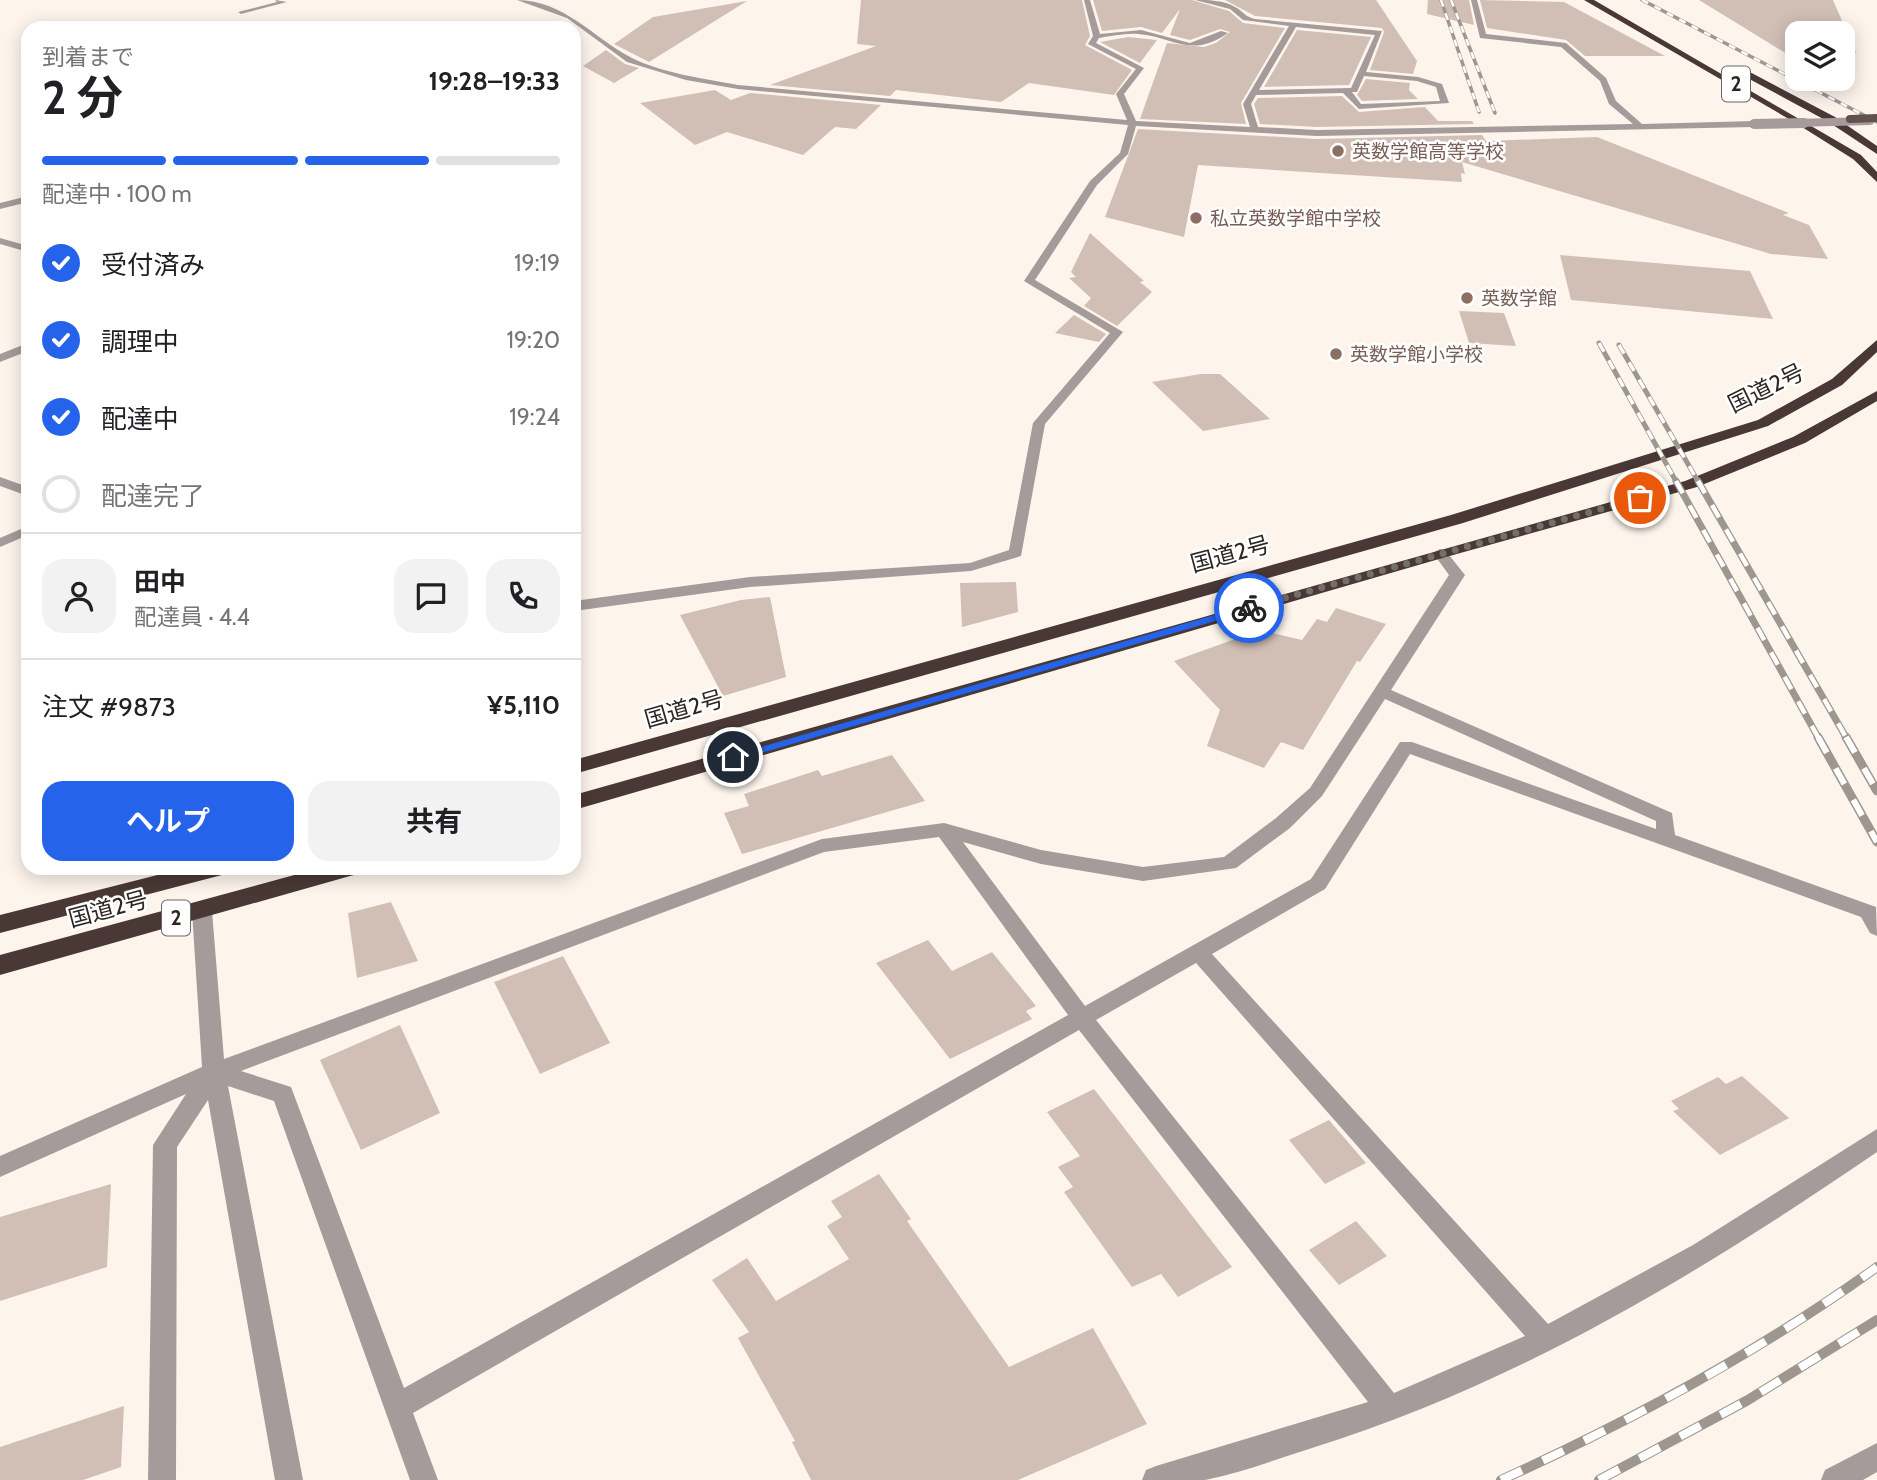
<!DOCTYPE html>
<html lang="ja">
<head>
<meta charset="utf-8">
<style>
	body { margin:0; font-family:Cabin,"Noto Sans JP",sans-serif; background:#f2f2f2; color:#202124; height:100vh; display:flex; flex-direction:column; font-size:26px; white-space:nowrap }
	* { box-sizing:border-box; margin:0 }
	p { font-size:23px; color:#757577 }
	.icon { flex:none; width:38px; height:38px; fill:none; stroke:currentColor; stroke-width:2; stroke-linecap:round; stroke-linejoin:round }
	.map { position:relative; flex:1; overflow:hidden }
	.details { position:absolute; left:21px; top:21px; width:560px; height:854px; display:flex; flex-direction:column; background:#fff; border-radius:21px; box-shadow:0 4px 18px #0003 }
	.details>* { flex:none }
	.fabs { position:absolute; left:1785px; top:21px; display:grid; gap:14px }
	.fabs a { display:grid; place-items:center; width:70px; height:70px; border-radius:14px; background:#fff; box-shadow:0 4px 18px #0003; font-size:35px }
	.pin { position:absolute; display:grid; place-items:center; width:60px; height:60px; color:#fff; margin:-30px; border:4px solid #fff; border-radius:50%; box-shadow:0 2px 7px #0007 }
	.courier { position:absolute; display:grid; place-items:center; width:70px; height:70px; margin:-35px; border:5px solid #2563eb; border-radius:50%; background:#fff; color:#222; box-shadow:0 2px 9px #0007 }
	.headline em { font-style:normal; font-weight:700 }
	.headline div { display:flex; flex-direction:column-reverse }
	.headline { display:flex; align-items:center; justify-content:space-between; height:119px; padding:0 21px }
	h1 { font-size:46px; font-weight:700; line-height:52px }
	.bar { display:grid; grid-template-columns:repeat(4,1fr); gap:10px 7px; align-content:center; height:84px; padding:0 21px }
	.bar i { height:9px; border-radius:5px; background:#e0e0e0 }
	.bar .selected { background:#2563eb }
	.bar p { grid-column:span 4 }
	.line { display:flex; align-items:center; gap:18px; padding:0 21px; border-top:2px solid #e0e0e0 }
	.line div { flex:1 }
	.round { display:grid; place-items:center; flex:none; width:74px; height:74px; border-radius:21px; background:#f2f2f2 }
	ol { padding:0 21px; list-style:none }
	li { display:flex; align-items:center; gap:21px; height:77px }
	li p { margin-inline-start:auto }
	li .icon { padding:7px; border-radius:50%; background:#2563eb; color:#fff; stroke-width:4 }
	li:last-child { color:#757577 }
	li i { width:38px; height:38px; border:4px solid #e0e0e0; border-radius:50% }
	.action { display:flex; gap:14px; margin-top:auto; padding:14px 21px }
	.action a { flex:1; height:80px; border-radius:21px; background:#2563eb; color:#fff; font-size:28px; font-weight:700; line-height:80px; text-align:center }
	.action a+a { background:#f2f2f2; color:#202124 }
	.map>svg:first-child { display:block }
</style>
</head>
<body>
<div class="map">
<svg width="1877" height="1480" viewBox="0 0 1877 1480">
	<rect width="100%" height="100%" fill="#fdf5ec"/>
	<g fill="#d1bfb6">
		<path d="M861 0H1082L1090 36 1085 45 1132 70 1114 95 1029 83 1001 102 896 90 890 96 770 85 876 46 857 44Z"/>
		<path d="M1093 0H1192L1229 11 1243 23 1285 28 1241 103 1246 124 1140 119 1167 43 1204 47 1216 43 1230 32 1220 29 1190 40 1170 35 1180 9 1162 33 1141 27 1102 31Z"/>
		<path d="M1225 0H1376L1417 61 1413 74 1370 70 1384 32 1382 28 1255 16Z"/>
		<path d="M1428 0H1469L1474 25 1427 14Z"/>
		<path d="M1480 0 1564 2 1665 56H1585L1566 40 1487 28Z"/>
		<path d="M1699 0H1833L1856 53 1843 54V33H1797V57H1792Z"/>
		<path d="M747 1 649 62 614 44 653 17Z"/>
		<path d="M1297 30 1371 37 1349 85 1264 87Z"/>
		<path d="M1128 37 1157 40 1140 63 1100 42Z"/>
		<path d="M606 50 625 64 639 68 614 83 583 66Z"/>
		<path d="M1366 79 1410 83 1409 90 1418 99 1362 101 1357 95Z"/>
		<path d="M715 90 731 100 750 93 881 105 856 129 835 127 803 155 727 132 695 145 640 103Z"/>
		<path d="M1342 96 1359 112 1425 107 1438 121H1472L1474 124 1317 127 1260 124 1254 104 1258 98Z"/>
		<path d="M1138 129 1317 139 1482 135 1486 141 1597 137 1789 213 1783 215 1809 225 1828 259 1771 254 1462 162 1465 174 1461 173 1462 182 1198 165 1184 237 1105 217Z"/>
		<path d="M1090 233 1144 281 1140 282 1152 292 1117 326 1084 306 1091 298 1069 278 1076 277 1071 272Z"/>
		<path d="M1560 255 1750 271 1773 319 1571 300Z"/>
		<path d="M1459 311 1504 313 1516 346 1469 343Z"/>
		<path d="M1074 315 1106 334 1099 342 1055 333Z"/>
		<path d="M1201 374H1220L1270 419 1203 431 1152 382Z"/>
		<path d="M1016 582 1018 612 962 627 960 583Z"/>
		<path d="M770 597 786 677 723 696 680 615 741 600Z"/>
		<path d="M1336 608 1386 624 1360 662 1357 661 1303 750 1281 742 1264 768 1207 746 1220 710 1174 661 1260 630 1302 640 1317 619 1327 622Z"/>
		<path d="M892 755 925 801 742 854 724 813 749 806 744 794 818 770 822 776Z"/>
		<path d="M391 902 418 961 357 978 348 913Z"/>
		<path d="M928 940 952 971 992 952 1036 1006 1026 1011 1032 1019 950 1059 876 963Z"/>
		<path d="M563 956 610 1043 540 1074 494 982Z"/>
		<path d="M400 1025 440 1113 361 1150 320 1060Z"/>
		<path d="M1742 1076 1789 1118 1720 1155 1673 1111 1679 1109 1671 1101 1718 1077 1726 1084Z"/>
		<path d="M1094 1089 1214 1244 1232 1267 1178 1297 1161 1274 1132 1287 1064 1192 1073 1187 1058 1167 1080 1156 1047 1112Z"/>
		<path d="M1329 1120 1366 1163 1325 1184 1289 1140Z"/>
		<path d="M879 1174 911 1219 907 1221 1009 1367 1093 1328 1147 1424 1018 1480H811L792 1442 795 1441 738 1338 749 1332 712 1280 747 1258 776 1301 849 1259 827 1226 842 1217 831 1201Z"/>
		<path d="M111 1184 107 1267 0 1301V1217Z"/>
		<path d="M1356 1221 1387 1256 1339 1285 1309 1250Z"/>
		<path d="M124 1406 121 1467 83 1480H0V1447Z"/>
	</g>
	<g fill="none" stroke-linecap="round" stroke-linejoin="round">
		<g fill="#a49b9a" fill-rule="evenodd">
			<path d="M275 0 287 2 241 14 238 12 277 2Z"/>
			<path d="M517 0C564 0 593 38 632 58 662 73 705 79 738 85L1127 120 1116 94 1136 69 1088 44 1093 36 1084 0H1090L1100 34 1141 30 1190 43 1221 31 1228 33C1191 59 1174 37 1138 34 1125 33 1112 36 1099 38L1096 43 1144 68 1124 94 1136 121 1250 127 1243 104 1289 26 1243 20 1230 9 1195 0C1207 0 1225 0 1235 7 1243 11 1245 17 1255 19L1382 31 1366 72 1418 77 1442 84 1449 103 1359 109 1343 93 1256 95 1251 104 1258 127 1317 130 1633 124 1609 104 1600 81 1561 47 1480 38 1471 0H1477L1486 34 1566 43 1606 78 1616 101 1642 124 1754 121 1758 124 1754 127 1317 136 1136 126 1128 154 1097 185 1035 280 1123 332 1045 424 1021 556 971 571 750 587 574 611V601L750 577 970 563 1009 550 1033 423 1110 333 1024 281 1090 181 1120 153 1128 125 738 89 686 80 627 62 567 18ZM1296 27 1375 35 1351 88 1259 90ZM1364 76 1417 81 1436 87 1440 101 1361 104 1352 92H1357Z"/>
			<path d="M28 196V202L0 209V203Z"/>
			<path d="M0 238 28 246V252L0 244Z"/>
			<path d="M28 343V351L0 362V354Z"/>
			<path d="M0 477 28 487V496L0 486Z"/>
			<path d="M28 526V535L0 547V538Z"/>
			<path d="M1440 549 1445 550 1465 575 1391 690 1672 813 1675 835 1876 907 1877 936 1870 933 1861 917 1410 754 1325 889 1212 954 1548 1324 1693 1245 1877 1129V1152C1700 1273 1518 1384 1312 1448 1277 1459 1241 1473 1205 1480 1186 1480 1162 1480 1142 1480L1146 1470 1156 1466 1368 1402 1079 1030 413 1413 438 1480H410L274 1101 228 1086 303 1480H275L208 1100 177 1147 176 1480H148L153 1145 186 1094 0 1177V1156L202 1067 192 911 195 906H209L212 911 224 1059 822 839 944 823 1041 850 1143 867 1224 857 1276 818 1310 788 1449 575 1433 553ZM1385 699 1656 821V829L1412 742H1400L1311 879 1085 1006 963 842 1041 864 1143 881 1236 868 1290 828 1322 796ZM939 837 1068 1015 404 1388 291 1087 241 1071 824 852ZM1196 963 1525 1336 1394 1393 1096 1020Z"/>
			<path d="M1877 1443V1472L1863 1480H1821L1825 1470Z"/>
		</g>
		<g fill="#493836" fill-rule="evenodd">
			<path d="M1584 0H1594L1861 155 1877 172V182L1853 159 1794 122Z"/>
			<path d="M1740 70H1746L1835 117 1877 146V154L1827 121 1740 74Z"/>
			<path d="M1877 340V352L1842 385 1768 426 1463 523 574 774V760L1451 515 1758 420 1832 379Z"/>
			<path d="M1877 391V401L1805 443 1697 487 1446 557 574 810V795L1685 481 1793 437Z"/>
			<path d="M185 868H230L226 874 218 876 0 933V915Z"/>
			<path d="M320 868H362L358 874 350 876 0 975V955Z"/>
		</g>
		<g stroke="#9e9790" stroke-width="3.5">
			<g id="rail-far4">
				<path d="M1441 0 1479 112"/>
				<path d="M1451 0 1495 113"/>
				<path d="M1642 0 1877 122"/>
			</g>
		</g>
		<g stroke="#9e9790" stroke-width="5">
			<g id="rail-far3">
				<path d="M1599 343 1677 483"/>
				<path d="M1619 345 1699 483"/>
			</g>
		</g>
		<g stroke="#9e9790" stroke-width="7">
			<g id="rail-far2">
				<path d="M1676 481 1819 739"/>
				<path d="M1698 481 1847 739"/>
			</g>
		</g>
		<g stroke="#9e9790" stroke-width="9">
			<g id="rail-far1">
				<path d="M1818 737 1877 842"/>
				<path d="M1846 737 1877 791"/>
			</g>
		</g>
		<g stroke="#9e9790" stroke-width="10">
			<g id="rail">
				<path d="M1501 1480C1633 1420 1759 1352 1877 1267"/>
				<path d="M1599 1480 1748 1400 1877 1320"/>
			</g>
		</g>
		<use href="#rail-far4" stroke="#fff" stroke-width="2.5" stroke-dasharray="7" stroke-linecap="butt"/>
		<use href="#rail-far3" stroke="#fff" stroke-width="3.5" stroke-dasharray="10" stroke-linecap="butt"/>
		<use href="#rail-far2" stroke="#fff" stroke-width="4.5" stroke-dasharray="14" stroke-linecap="butt"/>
		<use href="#rail-far1" stroke="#fff" stroke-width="6" stroke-dasharray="18" stroke-linecap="butt"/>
		<use href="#rail" stroke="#fff" stroke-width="8" stroke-dasharray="23" stroke-linecap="butt"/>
		<path stroke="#a49b9a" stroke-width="8" d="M1754 124 1870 121"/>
		<path stroke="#a49b9a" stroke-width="10" d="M1754 124 1804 123"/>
		<path stroke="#61514f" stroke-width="8" d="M1850 119 1877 118"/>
	</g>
	<path fill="#2563eb" d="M1249 605 1253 610 737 760 727 757Z"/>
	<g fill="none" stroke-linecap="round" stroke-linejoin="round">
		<path stroke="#756f69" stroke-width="7" stroke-dasharray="0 12.6" d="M1249 608 1640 498"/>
	</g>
	<g fill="#8d6e63" stroke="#fff" stroke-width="2.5">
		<circle cx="1338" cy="151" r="7"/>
		<circle cx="1196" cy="218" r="7"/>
		<circle cx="1467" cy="298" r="7"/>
		<circle cx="1336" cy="354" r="7"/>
	</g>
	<g text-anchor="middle" stroke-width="5" stroke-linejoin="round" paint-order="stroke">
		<g font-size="19" fill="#785e54" stroke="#fff" text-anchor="start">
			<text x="1352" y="158">英数学館高等学校</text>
			<text x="1210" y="225">私立英数学館中学校</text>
			<text x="1481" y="305">英数学館</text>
			<text x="1350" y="361">英数学館小学校</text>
		</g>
		<g fill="#fff" stroke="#6b6864" stroke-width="2">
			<rect x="1722" y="66.5" width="28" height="35" rx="5"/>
			<rect x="162" y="900.5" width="28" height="35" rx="5"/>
		</g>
		<g font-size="21" font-weight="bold" fill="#2c2722">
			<text x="1736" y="91">2</text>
			<text x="176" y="925">2</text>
		</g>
		<g font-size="23" fill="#2c2722" stroke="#fff">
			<text transform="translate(1766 388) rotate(-26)" y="8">国道2号</text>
			<text transform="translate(1230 554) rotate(-15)" y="8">国道2号</text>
			<text transform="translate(684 709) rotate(-16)" y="8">国道2号</text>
			<text transform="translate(108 909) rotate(-15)" y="8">国道2号</text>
		</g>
	</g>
</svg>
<div class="fabs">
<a><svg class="icon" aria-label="layers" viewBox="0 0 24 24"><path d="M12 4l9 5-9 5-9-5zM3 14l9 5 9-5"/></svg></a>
</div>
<div class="pin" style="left:1640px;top:498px;background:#ea580c"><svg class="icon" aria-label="bag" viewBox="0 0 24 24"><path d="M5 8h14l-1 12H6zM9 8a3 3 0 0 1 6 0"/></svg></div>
<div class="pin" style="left:733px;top:757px;background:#1f2937"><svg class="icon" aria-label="home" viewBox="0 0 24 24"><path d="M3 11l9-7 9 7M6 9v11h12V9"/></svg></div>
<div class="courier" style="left:1249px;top:608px"><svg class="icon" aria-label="bike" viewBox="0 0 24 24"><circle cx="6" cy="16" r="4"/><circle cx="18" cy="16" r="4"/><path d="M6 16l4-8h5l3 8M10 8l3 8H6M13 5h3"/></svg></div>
<section class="details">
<div class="headline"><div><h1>2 分</h1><p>到着まで</p></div><em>19:28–19:33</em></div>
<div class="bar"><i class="selected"></i><i class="selected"></i><i class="selected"></i><i></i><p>配達中 · 100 m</p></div>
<ol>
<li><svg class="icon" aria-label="check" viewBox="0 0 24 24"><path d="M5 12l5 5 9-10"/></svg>受付済み<p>19:19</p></li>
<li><svg class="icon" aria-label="check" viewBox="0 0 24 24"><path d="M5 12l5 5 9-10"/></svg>調理中<p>19:20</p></li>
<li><svg class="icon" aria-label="check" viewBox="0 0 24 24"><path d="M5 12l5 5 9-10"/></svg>配達中<p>19:24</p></li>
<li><i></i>配達完了</li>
</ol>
<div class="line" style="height:126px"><a class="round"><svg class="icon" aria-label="person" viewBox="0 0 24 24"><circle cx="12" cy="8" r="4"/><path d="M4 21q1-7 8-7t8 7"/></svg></a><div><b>田中</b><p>配達員 · 4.4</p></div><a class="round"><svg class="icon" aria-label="chat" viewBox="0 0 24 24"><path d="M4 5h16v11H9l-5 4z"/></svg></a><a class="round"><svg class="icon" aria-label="phone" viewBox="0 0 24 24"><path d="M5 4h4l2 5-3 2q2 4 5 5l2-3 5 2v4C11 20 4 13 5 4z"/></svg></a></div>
<div class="line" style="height:91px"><div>注文 #9873</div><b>¥5,110</b></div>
<div class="action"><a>ヘルプ</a><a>共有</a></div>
</section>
</div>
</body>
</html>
